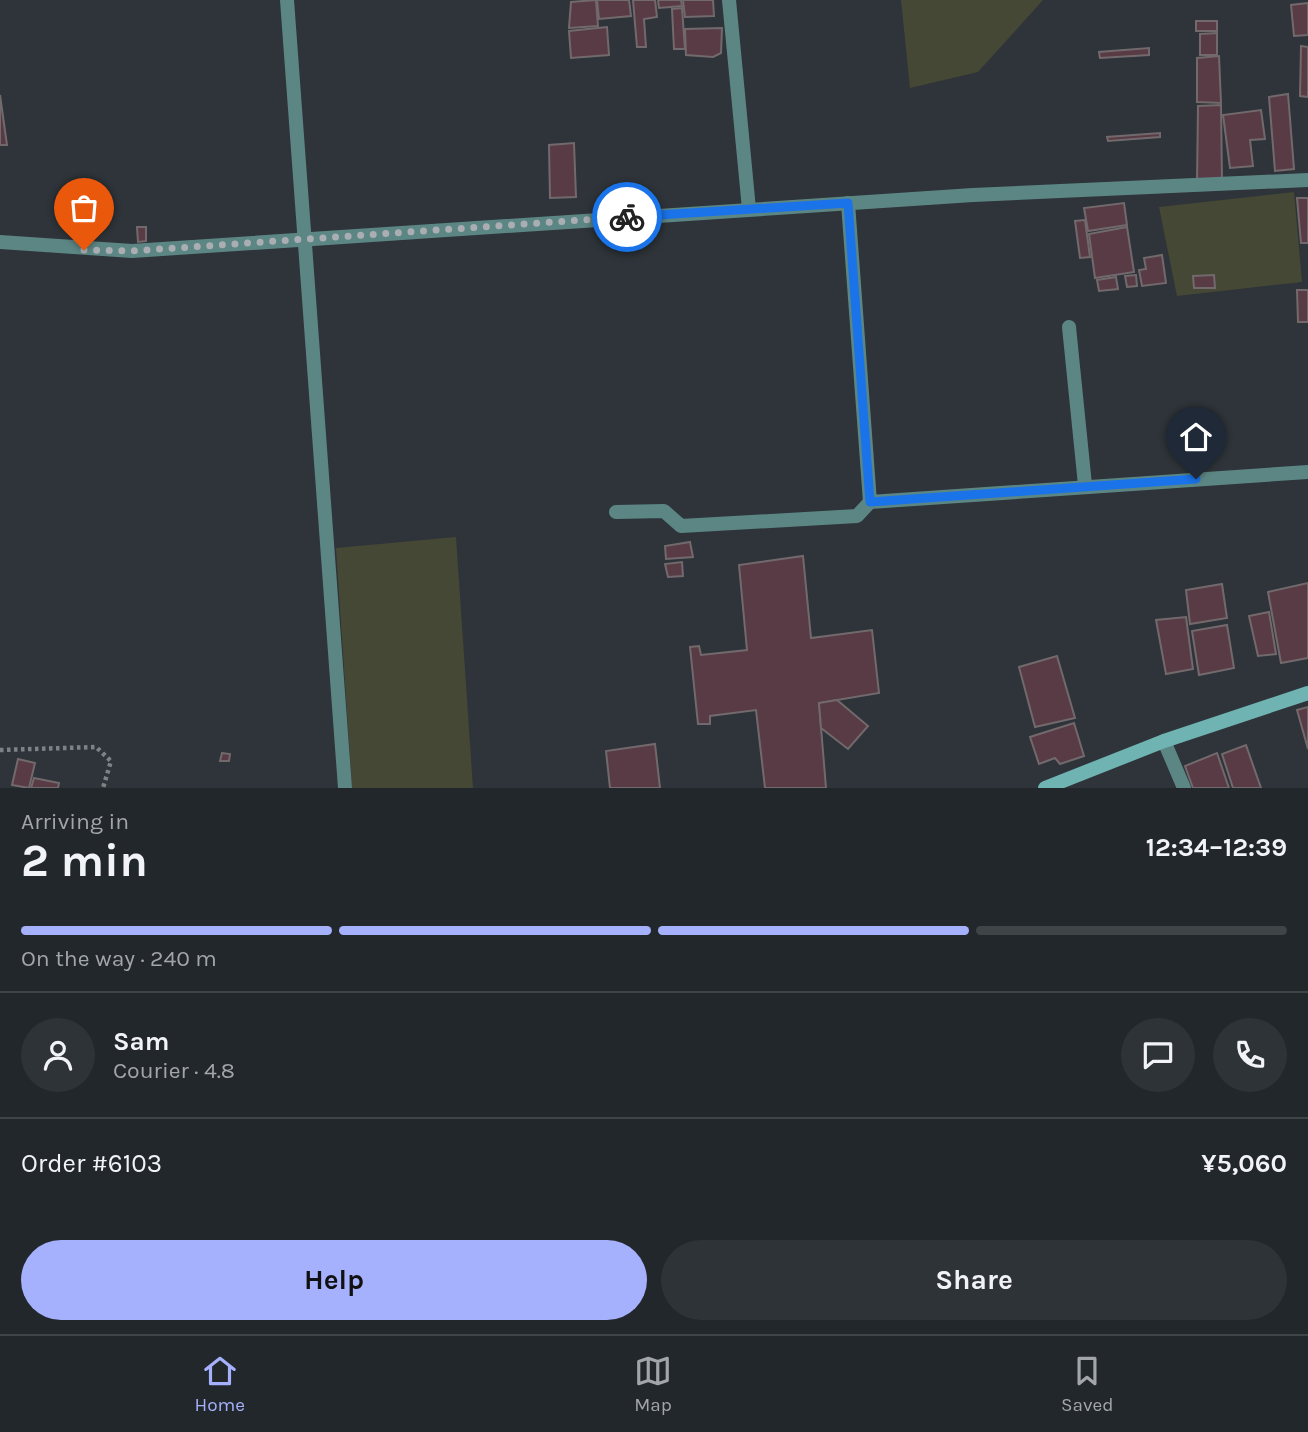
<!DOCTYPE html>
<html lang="en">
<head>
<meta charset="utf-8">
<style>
	body { margin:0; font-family:Karla,sans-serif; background:#2e3337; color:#f1f3f6; height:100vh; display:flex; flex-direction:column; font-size:26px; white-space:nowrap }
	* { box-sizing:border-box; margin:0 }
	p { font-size:23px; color:#a2a5a9 }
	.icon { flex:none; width:38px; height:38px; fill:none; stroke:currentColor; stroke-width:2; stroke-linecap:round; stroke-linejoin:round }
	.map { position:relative; height:788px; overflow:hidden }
	.side { display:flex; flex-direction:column; background:#22272b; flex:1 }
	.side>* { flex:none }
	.pin { position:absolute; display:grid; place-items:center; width:60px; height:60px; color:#fff; margin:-72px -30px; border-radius:50% 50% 50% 0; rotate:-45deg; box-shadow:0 0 7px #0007 }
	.pin .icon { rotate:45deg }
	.courier { position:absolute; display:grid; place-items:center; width:70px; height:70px; margin:-35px; border:5px solid #1a73e8; border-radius:50%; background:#fff; color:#222; box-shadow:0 2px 9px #0007 }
	.headline em { font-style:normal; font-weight:700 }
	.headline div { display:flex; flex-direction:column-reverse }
	.headline { display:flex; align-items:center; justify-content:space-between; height:119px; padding:0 21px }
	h1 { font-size:46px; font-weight:700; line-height:52px }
	.bar { display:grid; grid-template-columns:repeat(4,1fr); gap:10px 7px; align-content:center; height:84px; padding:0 21px }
	.bar i { height:9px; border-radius:5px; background:#3f4447 }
	.bar .current { background:#a5b1fc }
	.bar p { grid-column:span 4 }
	.line { display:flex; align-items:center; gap:18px; padding:0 21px; border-top:2px solid #3f4447 }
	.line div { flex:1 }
	.round { display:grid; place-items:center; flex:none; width:74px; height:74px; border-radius:37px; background:#2e3337 }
	.action { display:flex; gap:14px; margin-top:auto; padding:14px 21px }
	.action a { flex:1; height:80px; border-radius:42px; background:#a5b1fc; color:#111; font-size:28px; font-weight:700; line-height:80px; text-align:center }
	.action a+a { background:#2e3337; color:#f1f3f6 }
	.menu { display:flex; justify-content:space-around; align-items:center; height:98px; border-top:2px solid #3f4447; background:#22272b; font-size:19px; color:#a2a5a9 }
	.menu a { display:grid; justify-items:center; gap:4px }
	.menu .current { color:#a5b1fc }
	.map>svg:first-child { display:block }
</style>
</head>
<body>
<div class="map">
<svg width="1308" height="788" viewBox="0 0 1308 788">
	<rect width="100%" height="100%" fill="#2e3439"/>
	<g fill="#454835">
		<path d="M901 0H1043L978 72 910 88Z"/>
		<path d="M1294 192 1302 282 1177 296 1159 207Z"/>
		<path d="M456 537 473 788H352L336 548Z"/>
	</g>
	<g fill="#583b44" stroke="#72696c" stroke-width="2">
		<path d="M596 0 598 26 569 28 571 2Z"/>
		<path d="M597 0H629L631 16 599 19Z"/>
		<path d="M633 0H655L657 17 644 19 646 47H637Z"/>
		<path d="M658 0H681L682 6 659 8Z"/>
		<path d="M683 0H713L714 16 685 17Z"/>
		<path d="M1308 3V35L1294 36 1291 5Z"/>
		<path d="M682 8 685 49H674L672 9Z"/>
		<rect x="1196" y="21" width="21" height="10"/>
		<path d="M607 27 609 55 571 58 569 31Z"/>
		<path d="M722 28 721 53 713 57 686 55 685 29Z"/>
		<path d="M1217 33V55H1200V34Z"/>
		<path d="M1301 46 1308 47V97L1300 96Z"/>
		<path d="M1149 48V55L1100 58 1099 52Z"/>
		<path d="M1219 56 1221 103 1197 102V58Z"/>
		<path d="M1288 94 1294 169 1275 171 1269 97Z"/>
		<path d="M0 95 7 145H0Z"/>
		<path d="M1221 105 1222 181 1197 182 1198 106Z"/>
		<path d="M1261 110 1265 139 1250 140 1253 166 1230 168 1223 115Z"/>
		<path d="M1160 133V137L1108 141 1107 137Z"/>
		<path d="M574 143 576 197 550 198 549 145Z"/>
		<path d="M1297 198H1308V243H1301Z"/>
		<path d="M1124 203 1127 225 1088 231 1084 208Z"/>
		<path d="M1085 220 1090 257 1080 258 1075 221Z"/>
		<path d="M137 227H146V241L138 242Z"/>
		<path d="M1127 227 1134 272 1095 278 1089 234Z"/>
		<path d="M1162 255 1166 283 1142 286 1139 270 1146 269 1144 258Z"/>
		<path d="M1136 275 1137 286 1127 287 1125 276Z"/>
		<path d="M1214 275 1215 288H1194L1193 276Z"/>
		<path d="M1116 277 1118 289 1099 291 1097 280Z"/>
		<path d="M1297 290H1308V322H1298Z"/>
		<path d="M690 542 693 557 666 559 665 546Z"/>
		<path d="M803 556 811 638 872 630 879 693 819 703 826 788H765L756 710 710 716V724H698L690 647 699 646 701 655 747 650 739 565Z"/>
		<path d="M682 562 683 576 668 577 665 564Z"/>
		<path d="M1308 583V658L1281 663 1268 592Z"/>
		<path d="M1222 584 1227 618 1190 624 1186 590Z"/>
		<path d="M1269 612 1276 654 1258 656 1249 616Z"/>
		<path d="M1186 617 1193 669 1166 674 1156 620Z"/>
		<path d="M1227 625 1234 668 1199 675 1192 631Z"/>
		<path d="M1057 656 1075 718 1035 727 1019 667Z"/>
		<path d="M837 700 868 726 848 749 821 728 819 703Z"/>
		<path d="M1308 707V749L1297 710Z"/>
		<path d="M1074 723 1084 756 1060 764 1055 758 1039 764 1030 737Z"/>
		<path d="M655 744 660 788H610L606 751Z"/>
		<path d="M1246 745 1261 788H1233L1222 754Z"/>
		<path d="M222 753 230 754 229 761H220Z"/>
		<path d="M1217 753 1229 788H1193L1185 766Z"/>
		<path d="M18 759 35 763 29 788 12 785Z"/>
		<path d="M34 778 59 783 58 788H31Z"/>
	</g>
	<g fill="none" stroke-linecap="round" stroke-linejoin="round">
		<path stroke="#7d8286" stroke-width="4.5" stroke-dasharray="3.5 3.5" stroke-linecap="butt" d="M0 750 96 747 111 761 103 788"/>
		<g stroke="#5c8684" stroke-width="14">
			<path d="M287 0 345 788"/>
			<path d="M729 0 749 209"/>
			<path d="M848 203 870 502 1308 472"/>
			<path d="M0 242 132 251 973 195 1308 180"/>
			<path d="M1069 327 1085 485"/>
			<path d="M616 512 664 511 681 526 857 516 870 502"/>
			<path d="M1164 741 1184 788"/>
		</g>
		<path stroke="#6fb4b3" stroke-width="14" d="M1045 788 1164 741 1308 693"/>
	</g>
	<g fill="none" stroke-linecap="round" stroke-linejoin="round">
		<path stroke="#aaaeb3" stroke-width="7" stroke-dasharray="0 12.6" d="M84 250 132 251 627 217"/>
		<path stroke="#1a73e8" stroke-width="9" d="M627 217 848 203 870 502 1196 479"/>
	</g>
</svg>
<div class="pin" style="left:84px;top:250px;background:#ea580c"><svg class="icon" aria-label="bag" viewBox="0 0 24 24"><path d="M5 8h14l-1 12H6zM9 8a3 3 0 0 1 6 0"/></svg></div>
<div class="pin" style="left:1196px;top:479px;background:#1f2937"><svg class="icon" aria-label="home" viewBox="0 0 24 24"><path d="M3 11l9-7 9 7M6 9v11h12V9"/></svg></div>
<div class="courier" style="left:627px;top:217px"><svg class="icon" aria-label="bike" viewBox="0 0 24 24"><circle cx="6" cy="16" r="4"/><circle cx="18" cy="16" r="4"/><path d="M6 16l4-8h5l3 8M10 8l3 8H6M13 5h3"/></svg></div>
</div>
<section class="side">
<div class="headline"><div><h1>2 min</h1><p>Arriving in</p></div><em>12:34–12:39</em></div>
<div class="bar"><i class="current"></i><i class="current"></i><i class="current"></i><i></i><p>On the way · 240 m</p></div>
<div class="line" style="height:126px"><a class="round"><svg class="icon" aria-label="person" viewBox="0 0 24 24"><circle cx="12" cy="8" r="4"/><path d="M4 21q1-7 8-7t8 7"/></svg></a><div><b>Sam</b><p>Courier · 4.8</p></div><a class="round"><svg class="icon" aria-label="chat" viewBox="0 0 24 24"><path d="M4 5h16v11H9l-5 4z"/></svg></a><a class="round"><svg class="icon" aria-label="phone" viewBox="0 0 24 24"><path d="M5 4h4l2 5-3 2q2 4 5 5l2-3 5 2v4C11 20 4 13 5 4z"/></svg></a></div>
<div class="line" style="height:91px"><div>Order #6103</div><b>¥5,060</b></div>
<div class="action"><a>Help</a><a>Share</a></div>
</section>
<nav class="menu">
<a class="current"><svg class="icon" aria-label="home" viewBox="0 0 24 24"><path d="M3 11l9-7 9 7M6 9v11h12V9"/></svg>Home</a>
<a><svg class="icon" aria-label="map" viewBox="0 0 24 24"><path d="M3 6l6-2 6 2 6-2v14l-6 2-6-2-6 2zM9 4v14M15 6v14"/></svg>Map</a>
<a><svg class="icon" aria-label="saved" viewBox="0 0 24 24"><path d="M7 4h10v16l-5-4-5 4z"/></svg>Saved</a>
</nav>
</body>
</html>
